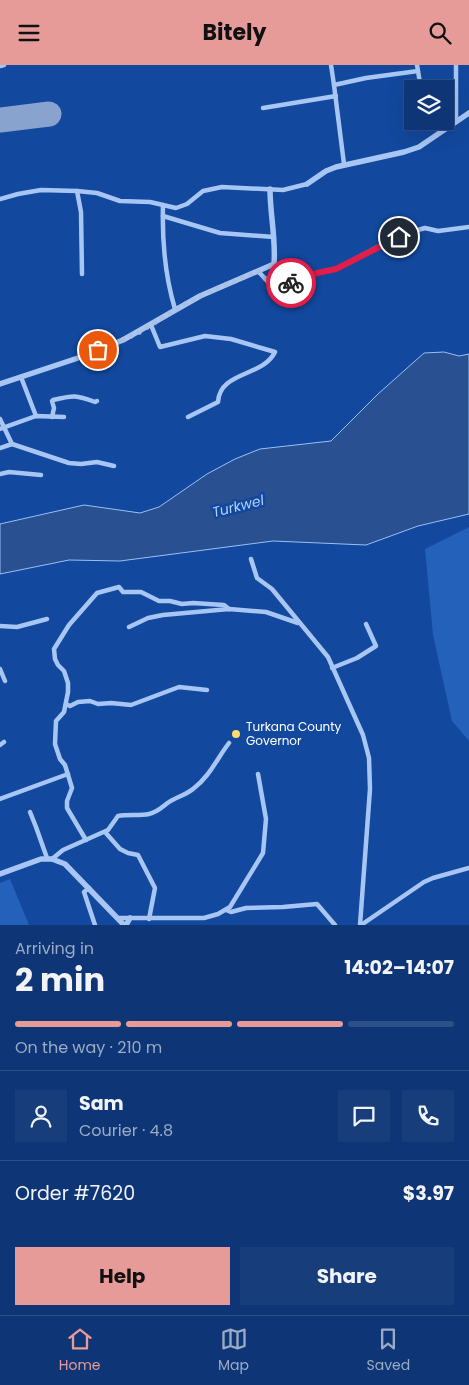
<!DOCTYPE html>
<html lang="en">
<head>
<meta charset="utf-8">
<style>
	body { margin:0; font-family:Poppins,sans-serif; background:#173e7b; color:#f1f3f6; height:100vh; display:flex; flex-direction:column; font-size:19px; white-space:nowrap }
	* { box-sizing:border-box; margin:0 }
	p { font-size:16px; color:#9babc5 }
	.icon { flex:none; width:28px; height:28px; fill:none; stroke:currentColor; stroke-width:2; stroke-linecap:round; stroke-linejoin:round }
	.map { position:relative; height:860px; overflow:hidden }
	.panel { display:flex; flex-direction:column; background:#0e3676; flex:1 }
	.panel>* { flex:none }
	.controls { position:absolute; left:404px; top:15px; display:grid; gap:10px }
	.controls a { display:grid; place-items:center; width:50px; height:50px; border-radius:0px; background:#0e3676; box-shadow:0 5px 20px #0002,0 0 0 1px #2e5088; font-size:25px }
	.pin { position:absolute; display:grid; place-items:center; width:42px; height:42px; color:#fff; margin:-21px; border:2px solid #fff; border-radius:50%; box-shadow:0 1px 5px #0007 }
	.courier { position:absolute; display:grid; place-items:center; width:50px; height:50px; margin:-25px; border:4px solid #e11d48; border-radius:50%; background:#fff; color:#222; box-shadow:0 1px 6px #0007 }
	.head em { font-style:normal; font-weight:700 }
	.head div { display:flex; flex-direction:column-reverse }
	.head { display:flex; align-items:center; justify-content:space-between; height:85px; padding:0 15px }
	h1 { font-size:32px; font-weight:700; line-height:38px }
	.bar { display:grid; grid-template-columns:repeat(4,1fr); gap:8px 5px; align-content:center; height:60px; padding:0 15px }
	.bar i { height:6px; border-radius:4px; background:#2e5088 }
	.bar .selected { background:#e69b98 }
	.bar p { grid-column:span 4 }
	.line { display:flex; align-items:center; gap:12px; padding:0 15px; border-top:1px solid #2e5088 }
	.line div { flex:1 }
	.round { display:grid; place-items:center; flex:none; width:52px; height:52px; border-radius:0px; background:#173e7b }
	.cta { display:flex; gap:10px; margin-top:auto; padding:10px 15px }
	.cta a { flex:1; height:58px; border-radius:0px; background:#e69b98; color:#111; font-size:20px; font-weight:700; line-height:58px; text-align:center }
	.cta a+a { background:#173e7b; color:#f1f3f6 }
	header { display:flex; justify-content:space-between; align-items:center; height:65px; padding:0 15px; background:#e69b98; color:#111; font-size:22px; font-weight:700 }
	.tab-bar { display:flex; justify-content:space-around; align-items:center; height:70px; border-top:1px solid #2e5088; background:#0e3676; font-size:14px; color:#9babc5 }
	.tab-bar a { display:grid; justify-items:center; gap:2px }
	.tab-bar .selected { color:#e69b98 }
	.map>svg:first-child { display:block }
</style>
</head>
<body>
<header><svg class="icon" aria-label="menu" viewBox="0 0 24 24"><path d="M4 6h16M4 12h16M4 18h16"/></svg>Bitely<svg class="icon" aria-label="search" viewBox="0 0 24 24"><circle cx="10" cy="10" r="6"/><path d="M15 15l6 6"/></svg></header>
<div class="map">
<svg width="469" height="860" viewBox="0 0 469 860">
	<rect width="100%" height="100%" fill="#12489d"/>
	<g fill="#2461bb">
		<path d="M469 462V676L452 656 433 570 425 484Z"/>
		<path d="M10 814 29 860H0V818Z"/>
	</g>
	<path fill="#295090" stroke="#99c0f7" d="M444 287 459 291 469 289V449L418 461 366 480 273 476 120 496 69 495 0 509V459L84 440 140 448 159 442 207 409 235 394 260 384 331 376 378 329 424 288Z"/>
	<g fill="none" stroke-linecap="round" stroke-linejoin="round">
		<path stroke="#88a4ce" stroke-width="25" d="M0 55 49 49"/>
		<g stroke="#a7c6f4" stroke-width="4.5">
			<path d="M331 0 334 20"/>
			<path d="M0 1 4 0"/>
			<path d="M418 6 421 24"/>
			<path d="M263 43 336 31"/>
			<path d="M456 57V0"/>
			<path d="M344 99 334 20 366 13 418 6 417 0"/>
			<path d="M77 126 81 147 82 209"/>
			<path d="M0 134 18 129 41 125 77 126 97 128 120 136 150 137 176 143 187 139 203 126 222 122 283 125 307 119"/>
			<path d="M163 140C162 175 165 211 175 244"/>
			<path d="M163 151 220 168 274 172"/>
			<path d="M258 206 269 218 278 220 290 219 317 208 336 204 391 175 411 167 425 163 438 166 469 162"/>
			<path d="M151 260 160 282 205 271 231 274 275 287C263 312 220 306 218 337L188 352"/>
			<path d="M21 312 36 351"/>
			<path d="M52 352 54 343 52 336 53 335C74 330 76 330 95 337L97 336"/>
			<path d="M0 354 12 379"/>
			<path d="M0 364 36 351 64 352"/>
			<path d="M0 383 12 379 69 398 81 399 97 397 114 401"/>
			<path d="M0 409 9 407 41 410"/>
			<path d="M251 494 257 513 272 524 328 592 363 670 369 693 370 724 360 860"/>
			<path d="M0 561 17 562 47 554"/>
			<path d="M129 562 148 553 163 550 229 544 266 547 298 558"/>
			<path d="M332 603 357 593 376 581 366 559"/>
			<path d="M0 604 5 616"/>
			<path d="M66 639 70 641 78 637 90 636 98 639 111 638 131 640 179 622 207 625"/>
			<path d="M0 680 4 677"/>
			<path d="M0 734 68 709"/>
			<path d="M30 747 36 762 47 793"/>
			<path d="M105 767 120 784 128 788 138 790 155 823 149 854"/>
			<path d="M86 775 67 743V736L72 723 65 700 60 694 55 679 56 656 64 647 68 627V618L64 606 58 600 55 594 54 584 69 560 97 528 119 522 123 527H141L159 536H170L182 539 193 538 224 540 229 544"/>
			<path d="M52 794 63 785 108 765 118 751C128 749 139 751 149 749 158 747 162 742 169 737 176 732 186 730 193 724 210 711 216 695 229 678"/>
			<path d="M89 823 84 827 95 860"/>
			<path d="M226 845 231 847 246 843 283 842 317 839 335 860"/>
			<path d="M117 853H204L218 849 230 842 263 788 266 754 258 709"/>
			<path d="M361 860 424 817 433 813 469 803"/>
		</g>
		<g stroke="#a7c6f4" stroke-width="5.5">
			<path d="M307 119 326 106 336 102 404 87 419 82 469 48"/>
			<path d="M0 319 84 291 123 275 200 231 274 199C276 174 270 149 270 124"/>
			<path d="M0 809 41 794H52L65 799 124 860"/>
			<path d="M126 860 130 853"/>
		</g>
	</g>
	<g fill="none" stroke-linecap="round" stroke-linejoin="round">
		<path stroke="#acbfdd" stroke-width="5" stroke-dasharray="0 9" d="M98 285 138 268 176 244 200 231 258 206C269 218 273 222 291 218"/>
		<path stroke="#e11d48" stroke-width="6" d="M291 218 317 208 336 204 399 172"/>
	</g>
	<circle fill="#ffdc6b" stroke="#12489d" stroke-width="2" cx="236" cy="669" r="5"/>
	<g text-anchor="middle" stroke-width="5" stroke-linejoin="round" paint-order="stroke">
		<g font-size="12" fill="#fff" stroke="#12489d" text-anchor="start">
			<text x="246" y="666">Turkana County<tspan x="246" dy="14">Governor</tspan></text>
		</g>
		<g font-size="14" font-style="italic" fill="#b4d1fb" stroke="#12489d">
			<text transform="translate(238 441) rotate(-14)" y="5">Turkwel</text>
		</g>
	</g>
</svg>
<div class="controls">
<a><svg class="icon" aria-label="layers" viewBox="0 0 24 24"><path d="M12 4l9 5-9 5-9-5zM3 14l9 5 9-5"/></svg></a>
</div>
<div class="pin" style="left:98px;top:285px;background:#ea580c"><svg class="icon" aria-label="bag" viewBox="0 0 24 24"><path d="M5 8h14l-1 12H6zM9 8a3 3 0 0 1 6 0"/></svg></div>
<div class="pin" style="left:399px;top:172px;background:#1f2937"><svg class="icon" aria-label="home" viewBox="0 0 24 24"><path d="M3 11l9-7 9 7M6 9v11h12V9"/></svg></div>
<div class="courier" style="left:291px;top:218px"><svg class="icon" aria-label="bike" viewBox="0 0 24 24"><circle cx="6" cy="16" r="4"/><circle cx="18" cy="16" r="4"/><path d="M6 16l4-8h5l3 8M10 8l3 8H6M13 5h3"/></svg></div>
</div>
<section class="panel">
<div class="head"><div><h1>2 min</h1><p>Arriving in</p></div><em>14:02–14:07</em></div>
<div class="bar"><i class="selected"></i><i class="selected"></i><i class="selected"></i><i></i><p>On the way · 210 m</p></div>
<div class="line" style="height:90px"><a class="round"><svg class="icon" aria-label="person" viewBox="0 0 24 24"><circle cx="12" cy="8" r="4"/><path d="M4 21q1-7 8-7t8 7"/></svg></a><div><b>Sam</b><p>Courier · 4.8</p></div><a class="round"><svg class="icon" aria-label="chat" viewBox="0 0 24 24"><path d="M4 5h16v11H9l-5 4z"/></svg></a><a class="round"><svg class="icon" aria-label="phone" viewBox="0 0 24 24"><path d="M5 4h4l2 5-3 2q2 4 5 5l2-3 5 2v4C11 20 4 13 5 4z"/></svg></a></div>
<div class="line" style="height:65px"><div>Order #7620</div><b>$3.97</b></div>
<div class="cta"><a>Help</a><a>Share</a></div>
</section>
<nav class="tab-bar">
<a class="selected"><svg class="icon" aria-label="home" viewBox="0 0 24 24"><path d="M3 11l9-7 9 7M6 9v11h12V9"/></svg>Home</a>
<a><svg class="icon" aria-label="map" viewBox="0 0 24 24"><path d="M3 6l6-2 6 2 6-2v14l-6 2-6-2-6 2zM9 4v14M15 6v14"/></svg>Map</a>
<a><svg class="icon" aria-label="saved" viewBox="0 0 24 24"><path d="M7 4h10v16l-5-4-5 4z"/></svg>Saved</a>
</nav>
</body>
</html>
